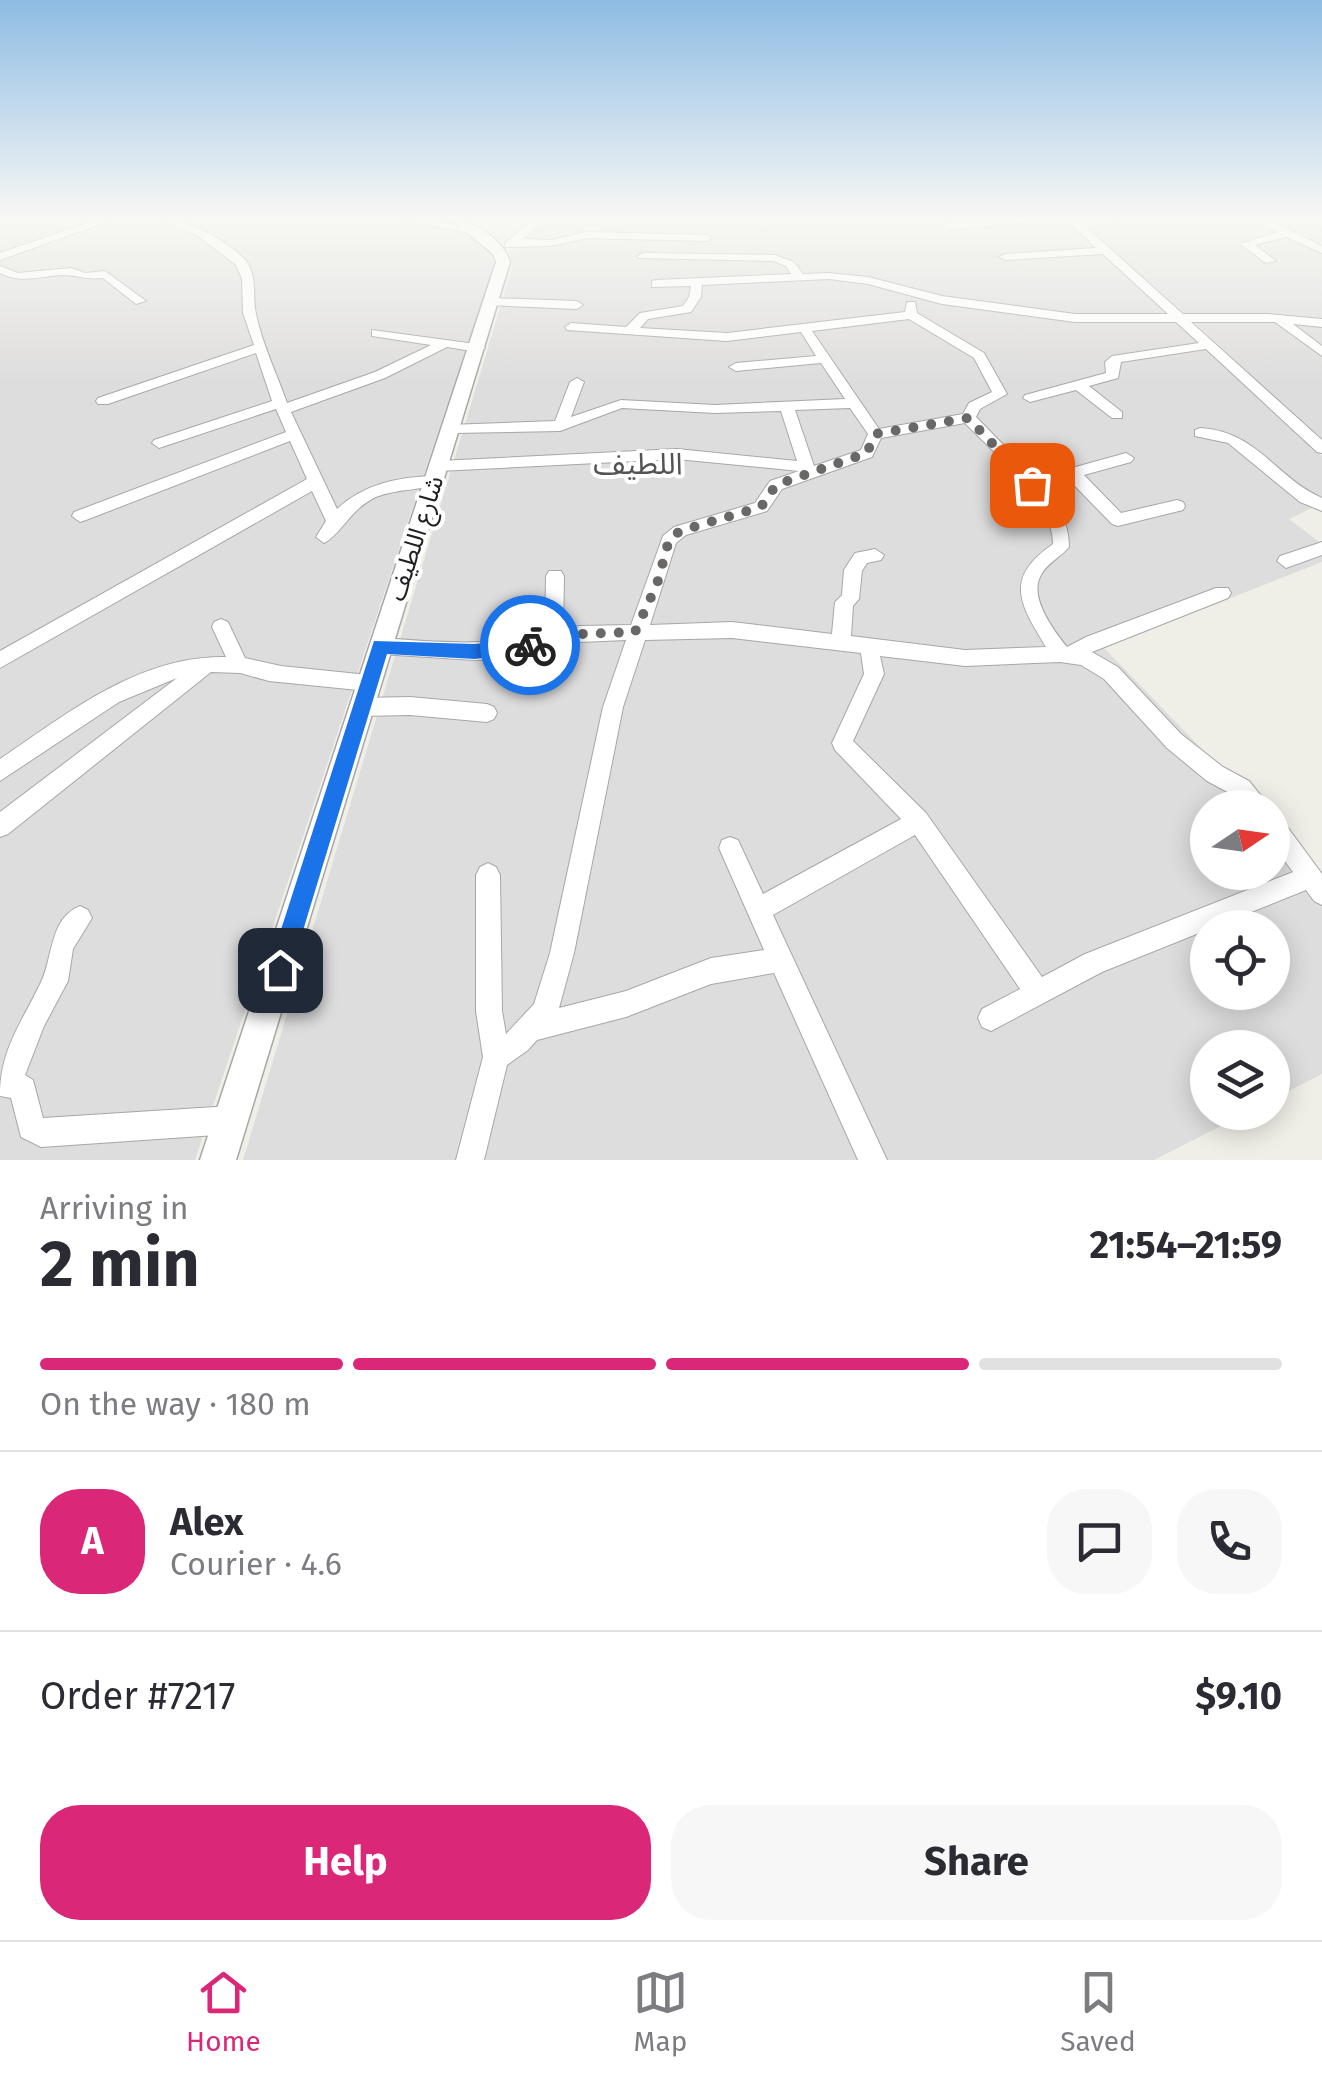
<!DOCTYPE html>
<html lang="en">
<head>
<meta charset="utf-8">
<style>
	body { margin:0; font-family:"Fira Sans","Noto Sans Arabic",sans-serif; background:#f7f7f7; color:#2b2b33; height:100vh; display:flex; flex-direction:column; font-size:38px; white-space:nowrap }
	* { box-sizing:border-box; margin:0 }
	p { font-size:32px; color:#7c7c81 }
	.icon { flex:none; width:55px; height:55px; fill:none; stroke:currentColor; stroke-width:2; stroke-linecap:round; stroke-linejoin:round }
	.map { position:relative; height:1160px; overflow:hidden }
	.side { display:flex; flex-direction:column; background:#fff; flex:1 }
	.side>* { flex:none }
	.needle { width:65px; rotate:77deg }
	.buttons { position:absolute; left:1190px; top:790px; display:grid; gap:20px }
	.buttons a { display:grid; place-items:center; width:100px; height:100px; border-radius:50%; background:#fff; box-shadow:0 5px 25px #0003; font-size:50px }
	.pin { position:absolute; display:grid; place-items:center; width:85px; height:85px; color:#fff; margin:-42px; border-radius:20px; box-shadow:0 5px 15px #0006 }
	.courier { position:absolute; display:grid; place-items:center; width:100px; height:100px; margin:-50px; border:8px solid #1a73e8; border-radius:50%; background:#fff; color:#222; box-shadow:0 2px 12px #0007 }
	.head em { font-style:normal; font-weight:700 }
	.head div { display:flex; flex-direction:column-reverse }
	.head { display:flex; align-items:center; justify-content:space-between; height:170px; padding:0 40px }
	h1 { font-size:65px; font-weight:700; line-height:75px }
	.bar { display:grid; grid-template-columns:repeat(4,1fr); gap:15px 10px; align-content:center; height:120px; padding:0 40px }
	.bar i { height:12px; border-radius:8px; background:#e1e1e2 }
	.bar .on { background:#db2777 }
	.bar p { grid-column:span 4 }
	.line { display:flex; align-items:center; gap:25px; padding:0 40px; border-top:2px solid #e1e1e2 }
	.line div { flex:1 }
	.round { display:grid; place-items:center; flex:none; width:105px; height:105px; border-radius:40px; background:#f7f7f7 }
	.action { display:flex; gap:20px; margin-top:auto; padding:20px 40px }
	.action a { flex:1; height:115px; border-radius:40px; background:#db2777; color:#fff; font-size:40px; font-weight:700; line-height:115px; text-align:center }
	.action a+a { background:#f7f7f7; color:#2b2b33 }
	.menu { display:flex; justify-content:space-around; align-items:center; height:140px; border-top:2px solid #e1e1e2; background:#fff; font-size:28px; color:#7c7c81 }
	.menu a { display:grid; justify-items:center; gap:5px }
	.menu .on { color:#db2777 }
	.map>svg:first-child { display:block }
</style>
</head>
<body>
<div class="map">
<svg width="1322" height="1160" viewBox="0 0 1322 1160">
	<rect width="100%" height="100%" fill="#f0efe7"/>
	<g fill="#dedddd" fill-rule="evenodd">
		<path d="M0 220H453L485 244 494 264 195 1160H0Z"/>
		<path d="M545 220H1065L1322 456V503L1289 519 1322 544V562L1104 648 1237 785 1254 807 1208 808V872H1272L1273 832 1322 898V1074L1273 1099 1272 1048H1208V1112L1247 1113 1154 1160H243L512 268 510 251ZM1208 928H1272V992H1208Z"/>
		<path d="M1077 220H1322V439L1153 285Z"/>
	</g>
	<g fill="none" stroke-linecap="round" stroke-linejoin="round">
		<g stroke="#a7a7a7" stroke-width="8">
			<path id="service" d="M951 226 1022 220"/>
		</g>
		<g stroke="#a7a7a7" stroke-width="2">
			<g id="minor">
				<path d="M96 220H112L0 260V253Z"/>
				<path d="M163 220C188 220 229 241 246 261 258 277 252 297 256 314 262 344 277 374 287 403L375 372 431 345 372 336V330L483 345 485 348 478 352 447 347 385 378 291 412 337 509C364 484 398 477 434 476L442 481C429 491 392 488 372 499 350 511 340 535 324 543L316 537 326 521 312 491 0 668V651L307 479 290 441 86 520 80 522 72 516 74 512 286 432 276 409 159 448 152 443 154 440 272 401 256 353 108 404H98L96 401 98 398 254 345 243 313 242 279 236 265 198 236Z"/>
				<path d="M403 220H430L481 231 476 234Z"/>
				<path d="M533 220H545L523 239 551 240 587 232 707 235 712 238 707 241 587 238 551 246 505 247V243Z"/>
				<path d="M1067 220H1121L1087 228 1183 314H1268L1322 319V327L1293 324 1322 346V356L1275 322H1191L1322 440V453L1317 452 1206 349 1121 362 1118 378 1089 386 1122 412V418H1112L1076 390 1030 402 1023 398 1025 395 1106 373 1105 362 1112 356 1199 343 1176 322H1075L942 304 868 284 829 279 702 285 701 297 691 312 648 319 640 328 727 333 905 312 907 302H915L917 313 984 353 1007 394 980 409 976 417 1036 478 1126 453 1134 458 1131 462 1084 475 1121 513 1177 500 1183 502 1185 506 1183 510 1118 526 1112 524 1069 480 1043 487C1058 505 1069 523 1069 547 1061 557 1047 563 1041 575 1028 597 1054 631 1067 647L1086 637 1216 588H1228L1231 593 1228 598 1092 652 1118 667 1181 734 1223 767 1249 781 1271 808H1245L1233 795 1207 781 1167 748 1104 679 1081 665 1060 662 965 666 880 656 884 674 853 741 926 813 1042 977 1085 954 1293 872 1272 844V814L1280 817 1322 874V905L1314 901 1306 890 1102 972 991 1031 982 1027 978 1018 982 1009 1020 989 915 835 773 915 887 1160H858L774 973 711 984 626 1017 537 1040 528 1050 507 1065 484 1160H456L483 1057 476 1011V875L480 867 488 863 496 867 500 875 502 1011 506 1034 534 1004 550 953 603 707 626 640 580 642 509 658 475 660 380 654 373 652 371 646 373 640 380 638C437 642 489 647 545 634L546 576 549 571H561L564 576 563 630 580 626 631 625 663 536 674 527 755 503 770 481 799 471 677 459 439 471 431 466 439 461 677 449 797 461 781 411 715 413 622 408 560 431 453 433 448 431V425L555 421 570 382 577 378 584 382 571 417 621 400 715 405 845 399 821 363 736 371 729 367 736 363 816 356 801 332 727 341 567 330 565 327 571 323 626 327 640 313 683 306 689 297 691 286 652 287V281L656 280 791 274 786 266 773 261 639 258 637 256 643 253 775 255 794 262 803 274 829 273 868 277 942 296 1075 314H1168L1103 254 1005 260 999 257 1005 254 1096 248ZM909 319 974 358 992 392 969 403 963 414 879 429 812 331ZM850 408 868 434 861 450 814 466 795 410ZM965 423C994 453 1053 501 1053 544 1004 578 1019 603 1046 647L965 650 851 636 853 606 859 599 862 571 867 563 881 560 884 555 875 549 855 553 844 570 842 595 835 602 832 634 732 622 650 625 676 543 686 535 767 511 782 489 872 457 881 438ZM732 638 861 653 864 674 832 743 835 750 901 819 763 894 738 840 730 837 722 840 719 848 764 950 711 958 626 991 559 1008 574 953 623 707 645 640Z"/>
				<path d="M1211 220H1224L1226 223 1221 226Z"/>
				<path d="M1256 220H1270L1322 246V253L1286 237 1255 245 1276 261 1266 263 1240 244 1277 232Z"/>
				<path d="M0 266 18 273 71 268 85 273 105 271 146 301 136 304 103 278C85 280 78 275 63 275 41 276 21 284 0 273Z"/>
				<path d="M491 298 577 301 583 305 577 309 487 305V299Z"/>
				<path d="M1200 428C1257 431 1275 477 1322 498V511L1300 502 1228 443 1195 436V430Z"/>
				<path d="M1322 542V555L1286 568 1277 561 1280 556Z"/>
				<path d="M221 619 228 622 245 658 281 666 368 675 375 677 378 683 375 689 368 691 269 681 240 673 211 672 8 834 0 837V812L177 678 119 702 0 781V759C68 713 140 655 226 657L212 627 214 622Z"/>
				<path d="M410 697 487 704 494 707 497 713 494 719 487 722 410 715 361 716 354 713 351 707 354 701 361 698Z"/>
				<path d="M80 906 88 910 92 918 73 949 68 981 44 1026 25 1075 33 1080 43 1118 231 1106 241 1110 245 1120 241 1130 231 1134 41 1147 21 1137 11 1098 0 1096C0 1048 23 1021 42 980 53 955 50 918 80 906Z"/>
			</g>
		</g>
		<g stroke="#a7a7a7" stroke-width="3">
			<path id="tertiary" d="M452 220C474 220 504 240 510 262L236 1160H200L496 262 493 254Z"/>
		</g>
		<use href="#service" stroke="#fff" stroke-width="6"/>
		<use href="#minor" fill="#fff" fill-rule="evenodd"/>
		<use href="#tertiary" fill="#fff" fill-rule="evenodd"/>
	</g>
	<linearGradient id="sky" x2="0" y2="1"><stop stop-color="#8ebce4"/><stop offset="0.57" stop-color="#f8f8f4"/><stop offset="1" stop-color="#f8f8f4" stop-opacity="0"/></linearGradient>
	<rect width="1322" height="383" fill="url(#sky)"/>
	<path fill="#1a73e8" d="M530 638 536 640V650L475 659 387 654 291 970 288 978 280 981 271 978 268 970 374 641 475 644Z"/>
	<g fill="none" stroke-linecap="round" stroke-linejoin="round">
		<path stroke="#696866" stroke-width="10" stroke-dasharray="0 18" d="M530 645 580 634 635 632 657 584 669 540 680 531 761 507 776 485 867 453 875 434 968 418 1032 485"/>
	</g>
	<g text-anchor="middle" stroke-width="8" stroke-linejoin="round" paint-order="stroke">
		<g font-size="25" fill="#202020" stroke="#fff">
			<text transform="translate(415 538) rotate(-72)" y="9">شارع اللطيف</text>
		</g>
		<g font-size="30" fill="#535353" stroke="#fff">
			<text x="638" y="474">اللطيف</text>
		</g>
	</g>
</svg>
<div class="buttons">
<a><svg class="needle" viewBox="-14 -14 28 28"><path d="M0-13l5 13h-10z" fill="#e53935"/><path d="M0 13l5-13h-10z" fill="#7c7c81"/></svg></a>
<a><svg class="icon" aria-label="locate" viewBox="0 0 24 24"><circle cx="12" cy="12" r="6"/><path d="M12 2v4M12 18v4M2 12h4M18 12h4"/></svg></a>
<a><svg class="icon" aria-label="layers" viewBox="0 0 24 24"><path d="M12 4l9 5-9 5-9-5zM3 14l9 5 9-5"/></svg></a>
</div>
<div class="pin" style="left:1032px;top:485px;background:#ea580c"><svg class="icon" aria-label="bag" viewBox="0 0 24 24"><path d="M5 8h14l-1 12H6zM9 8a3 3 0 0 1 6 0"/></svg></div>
<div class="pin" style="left:280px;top:970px;background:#1f2937"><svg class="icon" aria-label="home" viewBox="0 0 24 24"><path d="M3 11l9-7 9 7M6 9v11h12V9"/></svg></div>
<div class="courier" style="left:530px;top:645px"><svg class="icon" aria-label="bike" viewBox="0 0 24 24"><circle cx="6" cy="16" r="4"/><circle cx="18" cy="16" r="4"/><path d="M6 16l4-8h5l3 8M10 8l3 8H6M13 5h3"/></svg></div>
</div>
<section class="side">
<div class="head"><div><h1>2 min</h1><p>Arriving in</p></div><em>21:54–21:59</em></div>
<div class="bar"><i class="on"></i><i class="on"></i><i class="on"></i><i></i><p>On the way · 180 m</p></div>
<div class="line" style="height:180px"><b class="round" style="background:#db2777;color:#fff">A</b><div><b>Alex</b><p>Courier · 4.6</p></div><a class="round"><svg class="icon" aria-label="chat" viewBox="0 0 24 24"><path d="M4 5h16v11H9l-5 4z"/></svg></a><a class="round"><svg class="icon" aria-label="phone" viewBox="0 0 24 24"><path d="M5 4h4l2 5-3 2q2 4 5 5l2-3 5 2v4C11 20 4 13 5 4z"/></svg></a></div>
<div class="line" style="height:130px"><div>Order #7217</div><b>$9.10</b></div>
<div class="action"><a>Help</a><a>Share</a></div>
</section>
<nav class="menu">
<a class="on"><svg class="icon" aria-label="home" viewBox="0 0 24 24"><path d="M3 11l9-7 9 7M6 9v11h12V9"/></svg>Home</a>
<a><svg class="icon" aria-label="map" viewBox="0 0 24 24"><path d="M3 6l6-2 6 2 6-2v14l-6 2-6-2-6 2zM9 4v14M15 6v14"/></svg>Map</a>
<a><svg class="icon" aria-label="saved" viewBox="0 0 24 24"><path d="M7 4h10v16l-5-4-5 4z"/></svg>Saved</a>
</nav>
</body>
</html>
